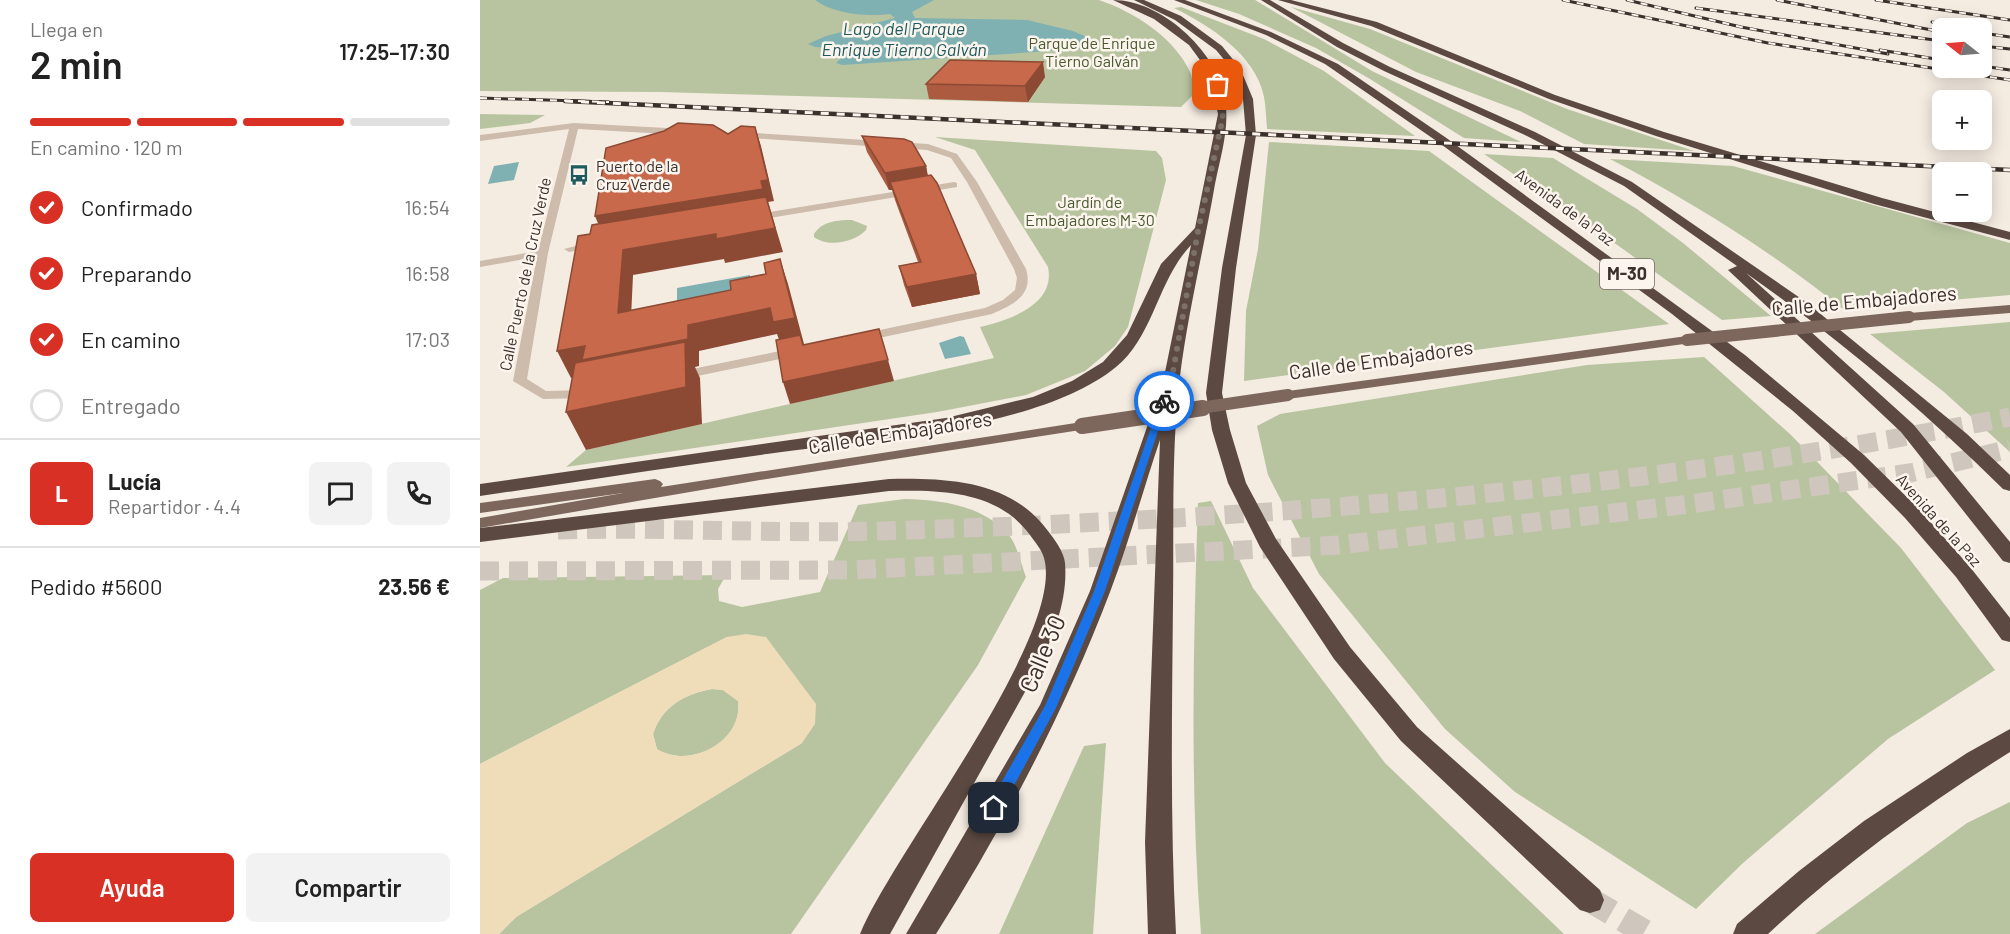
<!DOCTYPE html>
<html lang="es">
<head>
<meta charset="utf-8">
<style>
	body { margin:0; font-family:Barlow,sans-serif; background:#f2f2f2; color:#222; height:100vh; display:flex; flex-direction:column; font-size:22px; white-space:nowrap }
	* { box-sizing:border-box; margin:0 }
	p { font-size:20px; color:#767676 }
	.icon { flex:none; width:33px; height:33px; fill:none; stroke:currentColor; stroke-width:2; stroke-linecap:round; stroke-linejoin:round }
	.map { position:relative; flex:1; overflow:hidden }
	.drawer { display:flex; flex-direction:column; background:#fff; width:480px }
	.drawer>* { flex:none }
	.needle { width:39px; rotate:287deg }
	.controls { position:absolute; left:1452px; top:18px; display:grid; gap:12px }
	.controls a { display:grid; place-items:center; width:60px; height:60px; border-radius:9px; background:#fff; box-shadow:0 3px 15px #0003; font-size:30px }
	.pin { position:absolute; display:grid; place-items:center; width:51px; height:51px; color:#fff; margin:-26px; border-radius:12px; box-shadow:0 3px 9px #0006 }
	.courier { position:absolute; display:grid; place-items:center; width:60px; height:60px; margin:-30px; border:4px solid #1a73e8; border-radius:50%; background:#fff; color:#222; box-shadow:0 2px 8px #0007 }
	.overview em { font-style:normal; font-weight:600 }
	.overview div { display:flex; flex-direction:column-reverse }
	.overview { display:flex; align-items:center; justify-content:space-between; height:102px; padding:0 30px }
	h1 { font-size:39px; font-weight:600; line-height:45px }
	.bar { display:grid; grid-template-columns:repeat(4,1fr); gap:9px 6px; align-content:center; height:72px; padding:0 30px }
	.bar i { height:8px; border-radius:4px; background:#e0e0e0 }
	.bar .on { background:#d93025 }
	.bar p { grid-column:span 4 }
	.line { display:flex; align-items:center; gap:15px; padding:0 30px; border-top:2px solid #e0e0e0 }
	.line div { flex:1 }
	.round { display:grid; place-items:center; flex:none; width:63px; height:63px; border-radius:9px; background:#f2f2f2 }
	ol { padding:0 30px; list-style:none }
	li { display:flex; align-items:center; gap:18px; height:66px }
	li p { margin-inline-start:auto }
	li .icon { padding:6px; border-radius:50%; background:#d93025; color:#fff; stroke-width:4 }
	li:last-child { color:#767676 }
	li i { width:33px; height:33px; border:3px solid #e0e0e0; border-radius:50% }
	.action { display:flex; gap:12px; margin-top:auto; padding:12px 30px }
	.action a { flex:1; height:69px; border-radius:9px; background:#d93025; color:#fff; font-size:24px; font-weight:600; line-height:69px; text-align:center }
	.action a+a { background:#f2f2f2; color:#222 }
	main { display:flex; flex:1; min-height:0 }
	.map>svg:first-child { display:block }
</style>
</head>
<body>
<main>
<section class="drawer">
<div class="overview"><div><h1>2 min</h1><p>Llega en</p></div><em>17:25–17:30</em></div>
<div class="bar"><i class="on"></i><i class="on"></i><i class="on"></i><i></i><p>En camino · 120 m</p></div>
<ol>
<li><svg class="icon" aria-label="check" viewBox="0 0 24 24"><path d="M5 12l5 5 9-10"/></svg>Confirmado<p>16:54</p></li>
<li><svg class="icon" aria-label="check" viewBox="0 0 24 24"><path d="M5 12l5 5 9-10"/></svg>Preparando<p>16:58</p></li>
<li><svg class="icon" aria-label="check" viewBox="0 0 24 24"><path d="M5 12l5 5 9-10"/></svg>En camino<p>17:03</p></li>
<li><i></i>Entregado</li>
</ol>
<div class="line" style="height:108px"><b class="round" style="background:#d93025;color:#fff">L</b><div><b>Lucía</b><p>Repartidor · 4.4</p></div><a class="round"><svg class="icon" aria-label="chat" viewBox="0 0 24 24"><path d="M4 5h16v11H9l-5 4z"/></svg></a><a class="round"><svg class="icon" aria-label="phone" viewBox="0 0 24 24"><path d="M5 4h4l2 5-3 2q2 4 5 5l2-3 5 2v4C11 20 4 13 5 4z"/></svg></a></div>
<div class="line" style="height:78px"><div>Pedido #5600</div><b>23.56 €</b></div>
<div class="action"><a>Ayuda</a><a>Compartir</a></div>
</section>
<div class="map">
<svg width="1530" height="934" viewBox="0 0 1530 934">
	<rect width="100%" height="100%" fill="#f4ebe1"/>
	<g fill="#b8c4a0">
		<path d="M0 0H619C654 12 694 37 710 72 713 78 713 88 713 95L701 107 180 92 0 91Z"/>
		<path d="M716 0H775L892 71 1041 142 984 138 890 79 836 48 759 14Z"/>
		<path d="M701 7 784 39 844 71 935 136 787 129C786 118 786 107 784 97 776 55 729 25 694 8Z"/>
		<path d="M811 7 890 29 1087 109 1214 151 1104 144 1040 111 936 72Z"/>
		<path d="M0 114 65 115 50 123 0 129Z"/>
		<path d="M455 137 676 151 682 158 686 180 648 327 635 346 605 371 546 395 457 412 86 467 106 450 514 358 500 327C529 320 576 305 568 267L495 150Z"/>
		<path d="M789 142 949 151 1189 324 764 381 766 311 778 249Z"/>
		<path d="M1004 154 1073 158 1157 209 1203 243 1291 316 1242 320 1115 229Z"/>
		<path d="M1130 159 1253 166 1530 243V295L1363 309C1289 250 1214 203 1130 159Z"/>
		<path d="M372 220 387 226 386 230C375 242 348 248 334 237V234C342 221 358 220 372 220Z"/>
		<path d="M1530 322V452L1464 392 1390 334Z"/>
		<path d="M1224 357 1311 435 1421 548 1515 670 1408 739 1263 863 1216 909 1035 792 965 729 839 574 788 475 777 426 800 414 1107 365Z"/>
		<path d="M425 499C461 500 502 505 528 534 537 544 541 564 546 577L498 665 311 934H19L36 917 322 743 247 637 0 764V590L23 578 246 575 238 589 239 601 262 607 340 592 378 505Z"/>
		<path d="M731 501 773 588 905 763 1084 934H721C710 791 713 646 718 503Z"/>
		<path d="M232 689 243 690 258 701C264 741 210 770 177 749L173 734C182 706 205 694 232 689Z"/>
		<path d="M626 743 613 934H519L604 746Z"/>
		<path d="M1530 802V934H1335L1487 823Z"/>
	</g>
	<path fill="#efdcb8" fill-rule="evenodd" d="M266 634 286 637 336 704 335 724 322 743 36 917 19 934H0V764L247 637ZM232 689 243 690 258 701C264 741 209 770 177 749L173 734C182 706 205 694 232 689Z"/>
	<g fill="#7fb0b2">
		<path d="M335 0H454L432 12 435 18 547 20 593 31 614 40V48L362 65 356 63 363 56 359 49 335 47 328 44 346 36 415 18 410 14C387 17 354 14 335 0Z"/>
		<path d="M39 162 34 180 8 184 14 166Z"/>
		<path d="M270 275 271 289 197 302V288Z"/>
		<path d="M480 336 484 337 491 354 465 359 459 343Z"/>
	</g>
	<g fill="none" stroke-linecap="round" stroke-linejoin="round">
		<g stroke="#cfc6bd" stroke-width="19" stroke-dasharray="19 10" stroke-linecap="butt">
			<path d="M78 530C186 527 293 534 401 531 684 522 968 504 1248 465 1343 452 1436 435 1530 417"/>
			<path d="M0 571 370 570 859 545 1210 504 1430 473 1530 449"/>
		</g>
		<path stroke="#cfc6bd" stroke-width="25" stroke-dasharray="25 13" stroke-linecap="butt" d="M1110 900 1168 934"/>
		<g fill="#cdbbac" fill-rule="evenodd">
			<path d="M94 123 205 129 209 132 205 135 98 129 68 253 47 379 66 391 107 390 114 394 107 398 63 399 33 381 57 257 0 267V261L58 251 89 129 0 141V135Z"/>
			<path d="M259 132 448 144 477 154 497 182 546 269C554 295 533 305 512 314L380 342 376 341V335L505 308 523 300 535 290 537 278 534 269 487 182 471 158 447 150 256 137V133Z"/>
			<path d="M474 182 477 183V187L272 221 267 218 272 215Z"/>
			<path d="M115 241 120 244 119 246 89 252 84 249Z"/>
			<path d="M319 347 324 348 325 351 324 354 198 380 191 376 198 372Z"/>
		</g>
		<g fill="#7d675c" fill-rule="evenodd">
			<path d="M1530 305V313L1429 321 1423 317 1429 313Z"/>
			<path d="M1207 336 1211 337V343L808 399 801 395 808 391Z"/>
			<path d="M602 422 609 426 607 429 280 480 0 528V518L143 493 0 513V503L175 479 180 481 183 484 181 487Z"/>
		</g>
		<g fill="#5c4a42" fill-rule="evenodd">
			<path d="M633 0C681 0 735 50 744 95 751 124 741 154 735 184 724 248 708 312 700 376 691 451 694 528 693 602 692 713 690 823 696 934H668L665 842 680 440C663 490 649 542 630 592 585 711 524 826 456 934H426L560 705 610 591 675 404 682 399 684 377 711 245C677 281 674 336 636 367 559 430 384 440 287 454 191 467 96 482 0 496V484L466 418 553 397 592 381 623 362 647 335 681 264 715 228 738 114 728 71 709 45 674 19Z"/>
			<path d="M654 0H664L701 16 742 46 760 68 773 99 776 135 756 268 742 393 750 430 766 483 796 539 870 647 937 727 1120 890 1124 900 1120 910 1110 913 1100 910 921 741 854 659 780 547 748 483 732 430 726 393 742 268 766 135 763 99 752 69 736 50 695 20Z"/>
			<path d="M694 0H705L791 32 858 64 965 137 1265 355 1384 455 1439 509 1490 567 1530 618V642L1522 640 1476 577 1425 518 1371 463 1313 411 1192 314 958 142 845 64 786 35Z"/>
			<path d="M781 0H790L863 43 910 67 1055 132 1152 182 1326 302 1487 434 1530 475V491L1523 489C1444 411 1357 337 1266 273L1433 424 1530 542V563L1523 561 1421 432 1248 270 1257 266 1144 186 1047 136 904 71 857 47Z"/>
			<path d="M798 0H811L897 22 1075 95 1184 132 1402 198 1530 232V240L1394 204 1176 136 1069 99 891 26Z"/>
			<path d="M409 479C467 478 531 480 568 531 575 540 584 552 585 563 588 599 574 633 560 665L410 934H380C413 853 586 636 564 558 562 550 555 542 550 535 517 490 460 490 409 491L0 542V528Z"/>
			<path d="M1530 729V752C1444 806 1362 865 1288 934H1253L1257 924 1319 871 1384 821 1487 753Z"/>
		</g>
		<g stroke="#3b302b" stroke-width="3">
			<g id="rail-far1">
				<path d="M1083 0 1288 43 1530 80"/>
				<path d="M1147 0 1261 27 1408 54"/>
				<path d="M1297 0 1462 32"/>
				<path d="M1396 0 1530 20"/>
				<path d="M1216 8 1462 41"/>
				<path d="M1452 22 1487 28"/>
				<path d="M1502 33 1530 37"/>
				<path d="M1502 46 1530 49"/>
				<path d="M1400 50 1462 60"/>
				<path d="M1502 66 1530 70"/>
				<path d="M0 98 129 102"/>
			</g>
		</g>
		<g stroke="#3b302b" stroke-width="4.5">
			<path id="rail" d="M85 101 1530 170"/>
		</g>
		<use href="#rail-far1" stroke="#fbf5ee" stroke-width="2" stroke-dasharray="7" stroke-linecap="butt"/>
		<use href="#rail" stroke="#fbf5ee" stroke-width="3" stroke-dasharray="8" stroke-linecap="butt"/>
		<g stroke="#7d675c" stroke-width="12">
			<path d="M1207 340 1429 317"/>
			<path d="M713 409 808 395"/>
		</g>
		<path stroke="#7d675c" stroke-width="16" d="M602 426 723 408"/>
	</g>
	<g fill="#ac5a40">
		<path d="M565 77 548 102 449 99 446 84Z"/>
		<path d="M382 136 446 166 448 176 496 274 500 294 432 307 424 285 419 266 438 262 415 200 412 190H409L387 152Z"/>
	</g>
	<g fill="#8c4a34">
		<path d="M563 62 565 77 548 102 545 86Z"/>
		<path d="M275 127 281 146 294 201 288 202 303 252 245 263 244 259 153 275 150 339 138 313 143 250 236 234 295 228 124 238 115 216 281 181Z"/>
		<path d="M446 166 449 184 410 182 412 190H409L405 173Z"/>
		<path d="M300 259 308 284 324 344H323L327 356 302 348 297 334 219 351V366L215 367 220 378 222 424 106 450 86 412 110 374 91 378 77 351 290 308Z"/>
		<path d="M496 274 500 294 432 307 427 287Z"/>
		<path d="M408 360 414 381 310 404 303 382Z"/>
	</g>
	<g fill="#c8694b" stroke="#8c4a34" stroke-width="1.5">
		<path d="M470 60 563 62 545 86 446 84Z"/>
		<path d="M198 123 233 125 248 134 261 126 275 127 288 180 281 181 283 189 115 216 126 148 184 131Z"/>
		<path d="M382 136 424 139 432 142 446 166 405 173Z"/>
		<path d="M451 175 457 183 496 274 427 287 419 266 441 262 410 182Z"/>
		<path d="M286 197 295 228 236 239V234L143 250 138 313 251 290 250 281 286 274 284 263 300 259 315 318 293 322 290 308 208 325V339L102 360 105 346 77 351 98 236 110 234 112 225Z"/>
		<path d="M399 329 408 360 303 382 296 340 320 335 323 345Z"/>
		<path d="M205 342 206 387 86 412 95 363Z"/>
	</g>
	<path fill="#1a73e8" d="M681 399 688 401 625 591 576 708 519 813H509V804L565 706 614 591Z"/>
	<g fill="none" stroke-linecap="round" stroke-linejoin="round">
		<path stroke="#7c716b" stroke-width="6" stroke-dasharray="0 10.8" d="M684 401 692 377 718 231 741 126 743 114 738 85"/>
	</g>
	<defs>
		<g id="bus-bare" transform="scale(1.62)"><path d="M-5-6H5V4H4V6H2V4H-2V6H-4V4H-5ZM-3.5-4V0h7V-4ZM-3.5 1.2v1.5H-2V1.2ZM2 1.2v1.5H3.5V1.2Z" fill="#1f5a5e" stroke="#fbf5ee" stroke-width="2.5" paint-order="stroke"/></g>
	</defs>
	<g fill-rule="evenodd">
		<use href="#bus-bare" x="99" y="175"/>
	</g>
	<g text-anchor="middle" stroke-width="5" stroke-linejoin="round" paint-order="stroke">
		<g font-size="16" fill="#4a5a2e" stroke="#fbf5ee">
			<text x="612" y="49">Parque de Enrique<tspan x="612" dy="18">Tierno Galván</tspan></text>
			<text x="610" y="208">Jardín de<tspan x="610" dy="18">Embajadores M-30</tspan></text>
		</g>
		<g font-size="16" fill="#3b302b" stroke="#fbf5ee" text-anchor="start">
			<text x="116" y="172">Puerto de la<tspan x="116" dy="18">Cruz Verde</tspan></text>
		</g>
		<g font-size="16" fill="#3b302b" stroke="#fbf5ee">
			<text transform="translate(1085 207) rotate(36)" y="6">Avenida de la Paz</text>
			<text transform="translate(45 274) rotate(-78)" y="6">Calle Puerto de la Cruz Verde</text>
			<text transform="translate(1459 520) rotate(48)" y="6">Avenida de la Paz</text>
		</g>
		<g font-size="18" font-style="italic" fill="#1f5a5e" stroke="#fbf5ee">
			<text x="424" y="35">Lago del Parque<tspan x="424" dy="21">Enrique Tierno Galván</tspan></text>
		</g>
		<rect fill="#fbf5ee" stroke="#756b66" stroke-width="1.5" x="1120" y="259" width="54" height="30" rx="4.5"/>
		<g font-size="18" font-weight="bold" fill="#3b302b">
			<text x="1147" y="280">M-30</text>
		</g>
		<g font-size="20" fill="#3b302b" stroke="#fbf5ee">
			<text transform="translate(1384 301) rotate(-5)" y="7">Calle de Embajadores</text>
			<text transform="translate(901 360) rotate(-8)" y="7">Calle de Embajadores</text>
			<text transform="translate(420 433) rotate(-9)" y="7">Calle de Embajadores</text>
		</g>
		<g font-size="24" fill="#3b302b" stroke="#fbf5ee">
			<text transform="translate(563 654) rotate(-67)" y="8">Calle 30</text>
		</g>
	</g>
</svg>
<div class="controls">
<a><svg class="needle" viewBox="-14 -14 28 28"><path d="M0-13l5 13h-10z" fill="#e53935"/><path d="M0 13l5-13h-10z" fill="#767676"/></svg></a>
<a>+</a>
<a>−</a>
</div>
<div class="pin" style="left:738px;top:85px;background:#ea580c"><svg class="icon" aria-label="bag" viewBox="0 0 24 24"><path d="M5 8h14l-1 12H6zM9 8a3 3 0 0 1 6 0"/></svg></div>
<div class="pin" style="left:514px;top:808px;background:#1f2937"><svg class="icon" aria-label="home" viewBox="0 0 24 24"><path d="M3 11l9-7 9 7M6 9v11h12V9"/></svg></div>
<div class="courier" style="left:684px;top:401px"><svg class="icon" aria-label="bike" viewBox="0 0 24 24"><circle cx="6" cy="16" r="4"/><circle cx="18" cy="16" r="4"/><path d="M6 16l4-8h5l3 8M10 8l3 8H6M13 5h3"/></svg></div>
</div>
</main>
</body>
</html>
